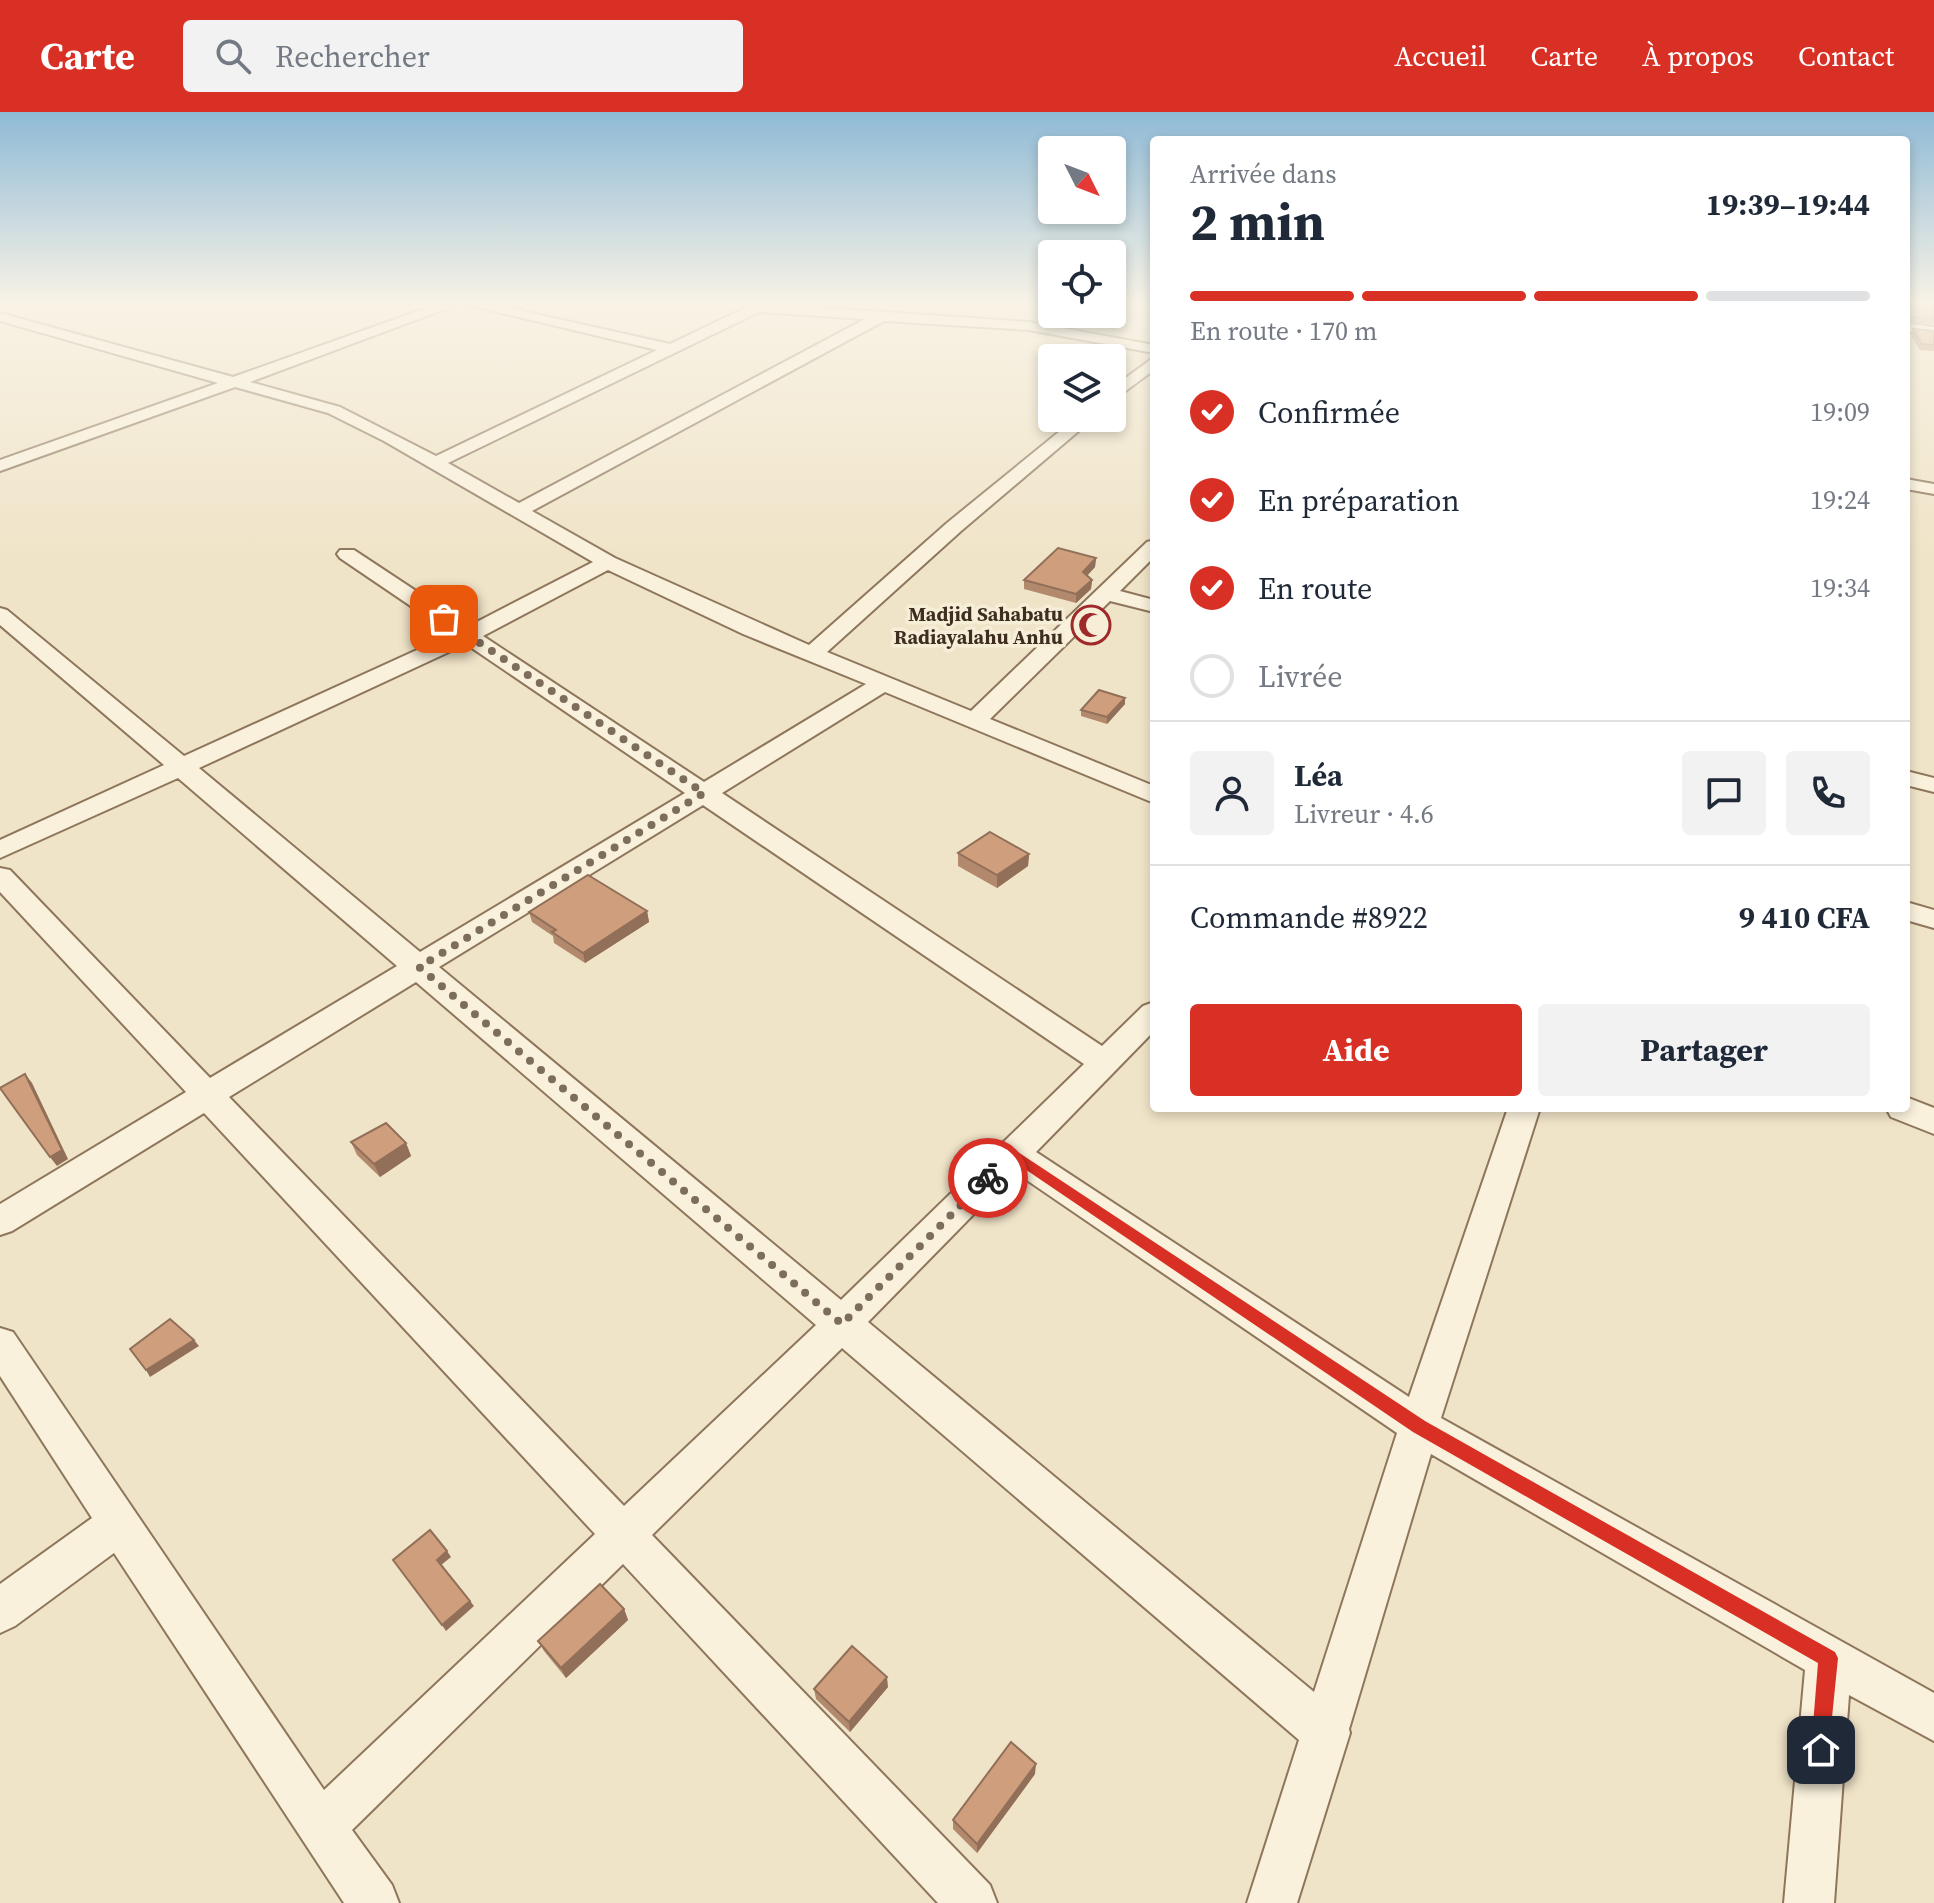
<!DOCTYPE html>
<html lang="fr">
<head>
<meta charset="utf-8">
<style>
	body { margin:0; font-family:"Source Serif 4",serif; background:#f2f2f3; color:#1f2937; height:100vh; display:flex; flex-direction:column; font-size:30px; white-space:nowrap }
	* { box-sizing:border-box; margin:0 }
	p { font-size:26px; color:#747a83 }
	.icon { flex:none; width:44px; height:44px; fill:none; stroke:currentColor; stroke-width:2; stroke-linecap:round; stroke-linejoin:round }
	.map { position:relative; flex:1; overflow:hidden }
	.drawer { position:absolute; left:1150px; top:24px; width:760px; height:976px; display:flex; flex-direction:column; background:#fff; border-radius:8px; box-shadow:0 4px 12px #0003 }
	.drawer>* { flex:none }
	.needle { width:52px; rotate:132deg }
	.tools { position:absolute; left:1038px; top:24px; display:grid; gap:16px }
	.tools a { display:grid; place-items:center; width:88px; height:88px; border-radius:8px; background:#fff; box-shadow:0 4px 12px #0003; font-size:40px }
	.pin { position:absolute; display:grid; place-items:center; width:68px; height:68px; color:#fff; margin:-34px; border-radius:16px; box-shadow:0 4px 12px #0006 }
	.courier { position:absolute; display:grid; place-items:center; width:80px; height:80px; margin:-40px; border:6px solid #d93025; border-radius:50%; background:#fff; color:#222; box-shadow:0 2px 10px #0007 }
	.headline em { font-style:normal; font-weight:700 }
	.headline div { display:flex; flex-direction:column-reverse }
	.headline { display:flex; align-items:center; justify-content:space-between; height:136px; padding:0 40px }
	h1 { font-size:52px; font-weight:700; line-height:60px }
	.bar { display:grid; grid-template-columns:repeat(4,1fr); gap:12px 8px; align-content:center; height:96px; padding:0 40px }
	.bar i { height:10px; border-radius:6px; background:#e0e1e3 }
	.bar .selected { background:#d93025 }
	.bar p { grid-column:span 4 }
	.line { display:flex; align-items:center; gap:20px; padding:0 40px; border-top:2px solid #e0e1e3 }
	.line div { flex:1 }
	.round { display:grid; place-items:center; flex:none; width:84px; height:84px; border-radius:8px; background:#f2f2f3 }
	ol { padding:0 40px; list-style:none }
	li { display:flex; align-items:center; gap:24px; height:88px }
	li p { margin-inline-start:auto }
	li .icon { padding:8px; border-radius:50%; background:#d93025; color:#fff; stroke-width:4 }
	li:last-child { color:#747a83 }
	li i { width:44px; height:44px; border:4px solid #e0e1e3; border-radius:50% }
	.cta { display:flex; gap:16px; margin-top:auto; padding:16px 40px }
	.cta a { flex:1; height:92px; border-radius:8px; background:#d93025; color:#fff; font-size:32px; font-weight:700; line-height:92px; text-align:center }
	.cta a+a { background:#f2f2f3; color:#1f2937 }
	header { display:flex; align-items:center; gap:48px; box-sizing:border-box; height:112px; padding:0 40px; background:#d93025; color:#fff }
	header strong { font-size:38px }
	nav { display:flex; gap:44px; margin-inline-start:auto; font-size:28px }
	.search { width:560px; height:72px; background:#f2f2f3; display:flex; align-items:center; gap:20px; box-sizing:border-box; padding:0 28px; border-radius:8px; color:#747a83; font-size:30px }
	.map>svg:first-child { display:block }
</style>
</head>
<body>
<header>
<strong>Carte</strong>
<div class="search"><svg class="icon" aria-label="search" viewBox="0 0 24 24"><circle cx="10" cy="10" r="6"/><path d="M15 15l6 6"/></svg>Rechercher</div>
<nav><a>Accueil</a><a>Carte</a><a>À propos</a><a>Contact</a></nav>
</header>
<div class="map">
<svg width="1934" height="1791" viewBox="0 0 1934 1791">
	<rect width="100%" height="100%" fill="#f0e4c8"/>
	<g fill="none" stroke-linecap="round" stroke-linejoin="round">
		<g stroke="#8d765c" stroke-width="4">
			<g id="street">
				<path d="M435 193H456L250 270 340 295 436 344 657 238 468 193H496L670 232 751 193H782L1029 210 1154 233V241L1029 218 884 209 532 399 615 446 809 533 947 411 1076 306H1094L961 419 827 540 971 599 1147 430 1154 428V445L1120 479 1154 488V500L1110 489 990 607 1154 674V691L885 580 722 681 1102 934 1143 894 1154 890V919L1036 1040 1409 1285 1508 996H1540L1441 1306 1934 1581V1629L1849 1583 1834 1791H1784L1805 1558 1431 1342 1349 1617 1350 1621 1297 1791H1247L1299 1628 842 1236 652 1423 990 1773 997 1791H938L623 1452 352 1718 392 1773 399 1791H344L114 1441 15 1514 0 1521V1472L92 1406 0 1264V1216L13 1220 324 1678 595 1422 204 1001 12 1119 0 1123V1092L186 980 0 780V756L10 758 210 966 397 854 178 666 0 746V728L164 653 0 513V496L7 498 184 644 452 522 340 446 337 442 340 438H354L469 514 593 450 384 329 328 301 235 275 0 359V348L218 271 0 209V201L233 265ZM759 200 865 207 519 391 448 351ZM608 458 743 522 866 572 704 670 483 524ZM466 532 685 681 420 840 199 656ZM703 693 1084 952 841 1188 439 855ZM416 870 816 1213 624 1394 229 985ZM1015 1060 1397 1321 1314 1580 868 1210Z"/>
				<path d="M1906 211 1934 215V223L1906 219Z"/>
				<path d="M1154 245V258L1112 289V276Z"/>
				<path d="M1906 367 1934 372V382L1906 377Z"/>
				<path d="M1906 659 1934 666V680L1906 673Z"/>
				<path d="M1906 790 1934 798V816L1906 808Z"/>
				<path d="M1906 985 1934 996V1022L1891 1005 1886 996H1906Z"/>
			</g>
		</g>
		<use href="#street" fill="#faf1dc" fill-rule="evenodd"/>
	</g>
	<g fill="#b2896c">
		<path d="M1906 193H1934V212L1906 210Z"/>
		<path d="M1913 217 1934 219V239L1920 238 1911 223Z"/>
		<path d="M1096 446 1095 455 1087 464 1092 468 1091 477 1076 491 1024 477V468Z"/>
		<path d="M1125 586V592L1107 612 1081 604V598Z"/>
		<path d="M958 741 1029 742 1028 754 997 776 958 754Z"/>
		<path d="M647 799 649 810 585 851 554 831 553 824 532 810 529 800Z"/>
		<path d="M351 1030 406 1031 411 1044 380 1065 357 1043Z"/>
		<path d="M624 1497 628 1508 566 1566 544 1539 538 1529Z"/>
		<path d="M888 1575 850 1620 816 1587 814 1577Z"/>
		<path d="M1035 1662 977 1741 953 1717V1708Z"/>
	</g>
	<g fill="#916f58">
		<path d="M1096 446 1095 455 1082 469 1083 460Z"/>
		<path d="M1092 468 1091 477 1076 491V482Z"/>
		<path d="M1125 586V592L1107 612V605Z"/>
		<path d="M1029 742 1028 754 997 776V763Z"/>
		<path d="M647 799 649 810 585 851 583 841Z"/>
		<path d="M25 962 32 971 68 1047 57 1054 50 1045Z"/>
		<path d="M406 1031 411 1044 380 1065 374 1052Z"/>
		<path d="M194 1228 199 1234 150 1265 146 1258Z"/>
		<path d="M447 1439 451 1445 440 1454 437 1448Z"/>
		<path d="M470 1489 474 1494 446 1519 442 1513Z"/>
		<path d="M624 1497 628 1508 566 1566 561 1556Z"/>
		<path d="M887 1565 888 1575 850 1620 849 1610Z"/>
		<path d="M1036 1652 1035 1662 977 1741V1732Z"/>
	</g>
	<g fill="#cf9f7d" stroke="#916f58" stroke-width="2">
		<path d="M1906 193H1934V206L1906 205Z"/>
		<path d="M1913 217 1934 219V233L1922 232Z"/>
		<path d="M1058 436 1096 446 1083 460 1092 468 1076 482 1024 468Z"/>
		<path d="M1099 578 1125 586 1107 605 1081 598Z"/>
		<path d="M990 720 1029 742 997 763 958 741Z"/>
		<path d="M588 763 647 799 583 841 552 820 556 818 529 800Z"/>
		<path d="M25 962 62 1038 50 1045 0 976Z"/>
		<path d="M386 1011 406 1031 374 1052 351 1030Z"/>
		<path d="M170 1207 194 1228 146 1258 130 1237Z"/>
		<path d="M430 1418 447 1439 437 1448 470 1489 442 1513 393 1448Z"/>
		<path d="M600 1472 624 1497 561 1556 538 1529Z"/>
		<path d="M852 1534 887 1565 849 1610 814 1577Z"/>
		<path d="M1011 1630 1036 1652 977 1732 953 1708Z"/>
	</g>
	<linearGradient id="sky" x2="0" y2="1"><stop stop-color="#8fbad6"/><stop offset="0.43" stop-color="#f8f3e6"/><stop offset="1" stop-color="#f8f3e6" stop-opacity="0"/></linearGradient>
	<rect width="1934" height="444" fill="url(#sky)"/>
	<path fill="#d93025" d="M1012 1036 1425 1309 1835 1540 1838 1546 1828 1645 1821 1648 1814 1645 1811 1638 1818 1551 1413 1320 1013 1049 993 1070H982V1062Z"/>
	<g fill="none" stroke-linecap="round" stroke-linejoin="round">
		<path stroke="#7c6e5b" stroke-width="8" stroke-dasharray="0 14.4" d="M444 507 704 681 419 855 842 1212 988 1066"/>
	</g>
	<defs>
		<g id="mosque-ring" transform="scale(2)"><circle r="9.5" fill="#f7eed8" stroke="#9e2a2b" stroke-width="1.5"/><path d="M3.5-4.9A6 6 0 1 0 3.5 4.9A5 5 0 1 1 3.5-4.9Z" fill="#9e2a2b"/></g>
	</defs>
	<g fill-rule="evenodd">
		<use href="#mosque-ring" x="1091" y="513"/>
	</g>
	<g text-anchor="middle" stroke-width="7" stroke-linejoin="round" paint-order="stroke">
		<g font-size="20" font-weight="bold" fill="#3d2e20" stroke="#f7eed8" text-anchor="end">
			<text x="1063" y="509">Madjid Sahabatu<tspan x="1063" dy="23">Radiayalahu Anhu</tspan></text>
		</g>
	</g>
</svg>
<div class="tools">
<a><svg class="needle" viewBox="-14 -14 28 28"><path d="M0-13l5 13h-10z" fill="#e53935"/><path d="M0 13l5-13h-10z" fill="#747a83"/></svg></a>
<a><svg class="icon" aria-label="locate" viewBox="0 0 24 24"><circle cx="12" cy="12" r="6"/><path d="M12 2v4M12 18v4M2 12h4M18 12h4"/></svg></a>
<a><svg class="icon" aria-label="layers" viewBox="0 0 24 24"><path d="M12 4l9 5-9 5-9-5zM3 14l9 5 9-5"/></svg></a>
</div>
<div class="pin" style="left:444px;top:507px;background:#ea580c"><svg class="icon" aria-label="bag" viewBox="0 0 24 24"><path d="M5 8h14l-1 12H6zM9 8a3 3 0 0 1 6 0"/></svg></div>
<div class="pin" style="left:1821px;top:1638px;background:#1f2937"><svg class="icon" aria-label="home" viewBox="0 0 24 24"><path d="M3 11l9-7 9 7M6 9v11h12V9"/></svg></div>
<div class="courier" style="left:988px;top:1066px"><svg class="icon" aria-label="bike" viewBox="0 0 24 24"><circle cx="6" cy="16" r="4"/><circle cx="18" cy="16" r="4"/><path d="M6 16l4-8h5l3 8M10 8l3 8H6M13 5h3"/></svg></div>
<section class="drawer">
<div class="headline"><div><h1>2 min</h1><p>Arrivée dans</p></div><em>19:39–19:44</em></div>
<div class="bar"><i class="selected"></i><i class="selected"></i><i class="selected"></i><i></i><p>En route · 170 m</p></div>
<ol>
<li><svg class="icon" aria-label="check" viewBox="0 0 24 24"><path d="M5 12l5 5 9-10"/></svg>Confirmée<p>19:09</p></li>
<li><svg class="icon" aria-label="check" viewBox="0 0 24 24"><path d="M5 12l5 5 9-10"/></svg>En préparation<p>19:24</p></li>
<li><svg class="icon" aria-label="check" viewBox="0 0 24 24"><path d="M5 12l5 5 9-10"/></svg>En route<p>19:34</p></li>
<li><i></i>Livrée</li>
</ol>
<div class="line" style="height:144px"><a class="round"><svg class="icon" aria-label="person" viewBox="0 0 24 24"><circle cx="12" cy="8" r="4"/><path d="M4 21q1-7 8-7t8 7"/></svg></a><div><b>Léa</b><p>Livreur · 4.6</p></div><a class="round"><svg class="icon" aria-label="chat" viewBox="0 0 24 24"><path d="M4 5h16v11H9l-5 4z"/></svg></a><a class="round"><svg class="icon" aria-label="phone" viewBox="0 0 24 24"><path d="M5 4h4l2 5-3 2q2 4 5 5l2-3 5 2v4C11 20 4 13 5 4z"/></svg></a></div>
<div class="line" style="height:104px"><div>Commande #8922</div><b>9 410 CFA</b></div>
<div class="cta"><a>Aide</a><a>Partager</a></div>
</section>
</div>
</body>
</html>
